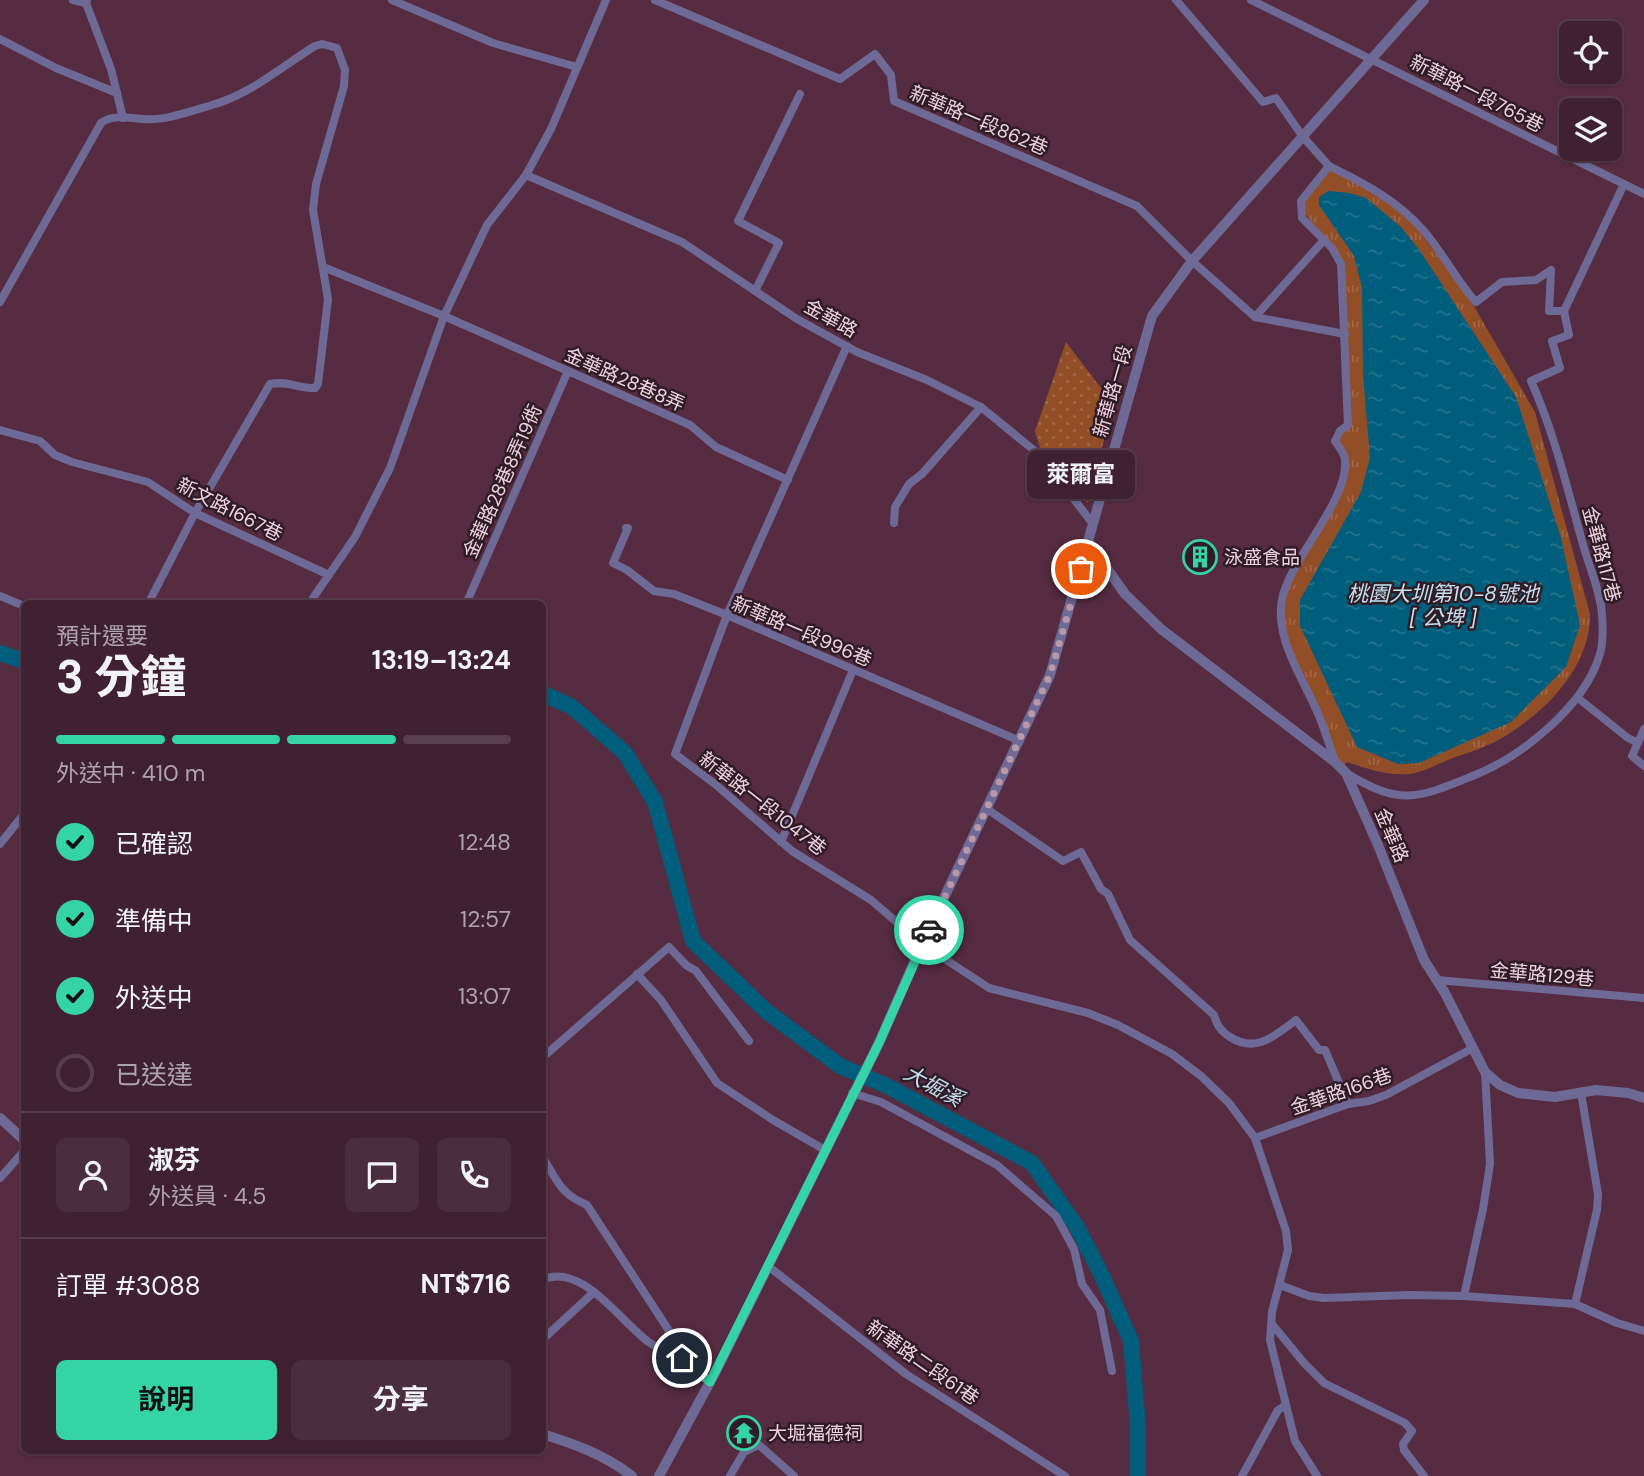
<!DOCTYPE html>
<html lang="zh-TW">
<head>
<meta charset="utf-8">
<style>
	body { margin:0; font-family:"DM Sans","Noto Sans TC",sans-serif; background:#4b2e3e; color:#f1f3f6; height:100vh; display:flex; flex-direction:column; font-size:26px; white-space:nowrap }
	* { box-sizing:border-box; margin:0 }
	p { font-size:23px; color:#aea3ac }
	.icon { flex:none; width:38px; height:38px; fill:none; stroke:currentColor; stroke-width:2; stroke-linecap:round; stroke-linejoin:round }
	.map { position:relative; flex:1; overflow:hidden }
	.panel { position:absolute; left:21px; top:600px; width:525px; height:854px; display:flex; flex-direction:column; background:#402132; border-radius:10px; box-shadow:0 2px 5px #0004,0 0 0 2px #593e4d }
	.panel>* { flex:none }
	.buttons { position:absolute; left:1559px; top:21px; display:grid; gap:14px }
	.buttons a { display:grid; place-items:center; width:63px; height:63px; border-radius:10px; background:#402132; box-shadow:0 2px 5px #0004,0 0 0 2px #593e4d; font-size:35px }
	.pin { position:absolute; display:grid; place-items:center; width:60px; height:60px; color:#fff; margin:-30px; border:4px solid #fff; border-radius:50%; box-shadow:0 2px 7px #0007 }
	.courier { position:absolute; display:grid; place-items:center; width:70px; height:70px; margin:-35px; border:5px solid #35d4a7; border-radius:50%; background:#fff; color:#222; box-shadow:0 2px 9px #0007 }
	.bubble { position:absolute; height:49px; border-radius:10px; background:#402132; box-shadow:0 2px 5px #0004,0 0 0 2px #593e4d; font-size:23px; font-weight:700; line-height:49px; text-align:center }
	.head em { font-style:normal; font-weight:700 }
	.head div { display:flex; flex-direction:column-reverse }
	.head { display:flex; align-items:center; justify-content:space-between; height:119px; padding:0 35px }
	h1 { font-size:46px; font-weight:700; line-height:52px }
	.bar { display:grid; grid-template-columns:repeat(4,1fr); gap:10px 7px; align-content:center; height:84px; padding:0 35px }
	.bar i { height:9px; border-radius:5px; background:#593e4d }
	.bar .active { background:#35d4a7 }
	.bar p { grid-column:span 4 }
	.line { display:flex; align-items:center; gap:18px; padding:0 35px; border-top:2px solid #593e4d }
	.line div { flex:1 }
	.round { display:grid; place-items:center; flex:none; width:74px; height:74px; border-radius:10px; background:#4b2e3e }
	ol { padding:0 35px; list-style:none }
	li { display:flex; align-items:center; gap:21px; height:77px }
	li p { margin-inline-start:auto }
	li .icon { padding:7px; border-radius:50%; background:#35d4a7; color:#111; stroke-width:4 }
	li:last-child { color:#aea3ac }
	li i { width:38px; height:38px; border:4px solid #593e4d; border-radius:50% }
	.primary-button { display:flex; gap:14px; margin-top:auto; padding:14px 35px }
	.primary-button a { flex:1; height:80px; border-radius:10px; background:#35d4a7; color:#111; font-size:28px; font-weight:700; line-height:80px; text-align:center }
	.primary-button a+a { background:#4b2e3e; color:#f1f3f6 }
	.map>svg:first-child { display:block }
</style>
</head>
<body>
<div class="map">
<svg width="1644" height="1476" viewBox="0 0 1644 1476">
	<defs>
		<pattern id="grass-dots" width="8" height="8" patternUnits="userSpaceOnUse" patternTransform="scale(1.75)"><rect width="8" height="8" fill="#924f27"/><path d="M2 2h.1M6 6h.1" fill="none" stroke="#a26746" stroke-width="1.8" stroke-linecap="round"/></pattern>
		<pattern id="park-tufts" width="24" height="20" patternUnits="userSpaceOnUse" patternTransform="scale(1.75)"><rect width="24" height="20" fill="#924f27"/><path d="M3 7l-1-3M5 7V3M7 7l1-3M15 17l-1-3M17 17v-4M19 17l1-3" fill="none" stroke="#a26746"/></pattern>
		<pattern id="water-ripples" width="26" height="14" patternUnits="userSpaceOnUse" patternTransform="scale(1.75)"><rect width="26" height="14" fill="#005d7b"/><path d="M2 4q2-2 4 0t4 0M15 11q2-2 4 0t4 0" fill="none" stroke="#26738d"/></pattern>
	</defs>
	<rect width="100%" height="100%" fill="#562c42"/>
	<path fill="url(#grass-dots)" d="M1066 342 1113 404 1088 503 1040 448 1035 431Z"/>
	<path fill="url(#park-tufts)" d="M1328 165 1407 215 1467 294 1535 412 1590 614C1591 667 1544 714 1500 739 1485 748 1466 753 1450 759 1438 764 1423 772 1410 774 1387 776 1368 769 1347 762L1342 768 1290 650 1283 625 1284 594 1338 494 1346 461 1337 441 1349 425 1342 264 1302 209 1301 196Z"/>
	<path fill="url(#water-ripples)" d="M1329 191 1349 193 1366 198 1401 227 1420 251 1516 397 1561 538 1580 625 1566 667 1511 722 1419 763 1398 764 1357 747 1300 626V600L1361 492 1370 458 1363 374 1362 288 1354 256 1319 205V197Z"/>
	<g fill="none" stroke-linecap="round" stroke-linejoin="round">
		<g stroke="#005d7b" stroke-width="16">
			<path d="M0 653 24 661"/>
			<path d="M542 693 572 707 625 753 655 802 693 941 766 1011 840 1066 887 1086 1032 1163 1077 1227 1103 1278 1131 1341 1138 1426V1476"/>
		</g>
		<g stroke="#6f6a95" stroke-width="8">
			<path d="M73 0 86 3 87 0"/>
			<path d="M392 0 493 43 577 67"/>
			<path d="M655 0 840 79 875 54 891 75 894 101 1137 206 1192 261 1255 317 1345 334"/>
			<path d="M1176 0 1263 102 1276 98 1303 137 1329 166 1301 201 1302 218 1332 248 1341 264 1348 425 1340 431 1335 441C1339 447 1344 452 1345 460 1349 499 1294 555 1283 595 1272 637 1304 679 1319 716 1325 731 1330 746 1335 762"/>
			<path d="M1251 0 1644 194"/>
			<path d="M86 3 111 69 123 118"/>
			<path d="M0 39 56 68 117 93"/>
			<path d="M1329 166C1364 183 1398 201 1424 231 1443 253 1456 280 1476 302L1502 282 1536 280 1551 270 1549 311H1564L1624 184"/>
			<path d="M526 175 682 242 797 319 857 352 927 380 981 407 1041 456 1093 524"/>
			<path d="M323 267 444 316 690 425 716 447 788 480"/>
			<path d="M755 291 779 243 738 221 800 94"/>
			<path d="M0 302 101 123C113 114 129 118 143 119 165 121 191 111 212 105 251 94 281 67 315 46L322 44 337 48 345 70 344 86 316 184 313 210 328 299 318 384 315 388C300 389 287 380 270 384L195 513 148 604"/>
			<path d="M1255 317 1324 240"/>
			<path d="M847 346 727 615 675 754 715 784 792 851 871 900 922 944 989 988 1088 1013 1118 1025 1172 1054 1201 1076 1229 1103 1255 1138 1286 1231 1288 1250 1272 1312 1270 1340 1295 1441 1317 1476"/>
			<path d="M0 430 40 441 55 455 72 462 148 482 195 513 329 575"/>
			<path d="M894 523 895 507 909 484 922 474 981 407"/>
			<path d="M626 528H628L613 563 627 570 654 591 674 594 727 615 1020 741"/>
			<path d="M0 596 24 606"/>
			<path d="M312 604 313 598 355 537 390 468 444 316 487 225 526 175 551 129 606 0"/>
			<path d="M466 604 568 371"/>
			<path d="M1578 698 1628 738 1638 743"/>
			<path d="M1644 729 1632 756 1644 766"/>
			<path d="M1346 773C1402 807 1418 798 1475 775 1522 756 1583 707 1599 657 1603 646 1603 627 1602 615 1601 593 1590 569 1584 548 1568 492 1555 434 1531 381L1560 368 1552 341 1569 335 1564 311"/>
			<path d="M987 809 1063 861 1081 852 1101 889 1108 894 1130 940 1214 1015C1217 1026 1221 1031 1230 1037 1257 1054 1275 1035 1296 1020L1319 1050H1325L1348 1104"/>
			<path d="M781 842 853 670"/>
			<path d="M0 844 24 814"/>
			<path d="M637 974 661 1000 717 1083 773 1120 825 1150"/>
			<path d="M1437 980 1644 998"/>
			<path d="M542 1058 669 947 686 965 696 971 749 1041"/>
			<path d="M852 1093 881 1102 997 1165 1056 1216 1074 1249 1082 1284 1100 1310 1112 1371"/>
			<path d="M1255 1138 1348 1104 1369 1101 1386 1095 1473 1048"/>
			<path d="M542 1156C557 1180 560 1194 587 1205L681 1349 682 1358"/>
			<path d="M0 1178 24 1151"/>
			<path d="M768 1266 906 1374 1065 1476"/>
			<path d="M542 1280C582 1261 622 1324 650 1343 659 1349 671 1352 680 1357 691 1364 700 1374 710 1382"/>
			<path d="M1280 1285 1309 1296 1324 1298 1409 1295 1464 1296 1575 1304 1617 1323 1644 1331"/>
			<path d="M1464 1296 1483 1209 1490 1164 1485 1072"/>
			<path d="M1575 1304 1597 1210 1598 1194 1581 1093"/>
			<path d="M1272 1324 1304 1363 1324 1383 1405 1423 1412 1431 1403 1444 1404 1450 1424 1476"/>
			<path d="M542 1340 594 1292"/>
			<path d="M730 1476 744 1452 759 1445 794 1476"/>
			<path d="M1242 1476 1278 1410 1285 1406"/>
		</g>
		<g stroke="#6f6a95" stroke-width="10">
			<path d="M1089 543 1125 594 1161 629 1335 762 1346 773 1378 845 1424 960 1445 993 1485 1072 1500 1085 1518 1093 1555 1097 1596 1090 1628 1093 1644 1098"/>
			<path d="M0 1118 24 1140"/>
			<path d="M542 1434C575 1444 605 1455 632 1476"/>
			<path d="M659 1476 717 1369 879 1043 922 944 1050 675 1152 316 1192 261 1424 0"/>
		</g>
	</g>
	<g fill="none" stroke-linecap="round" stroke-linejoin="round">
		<path stroke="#b999a9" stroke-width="7" stroke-dasharray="0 12.6" d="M929 930 1050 675 1081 569"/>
		<path stroke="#35d4a7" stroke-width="9" d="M682 1358 710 1382 879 1043 929 930"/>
	</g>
	<defs>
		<g id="building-ring" transform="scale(1.75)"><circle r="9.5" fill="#301c26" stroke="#35d4a7" stroke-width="1.5"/><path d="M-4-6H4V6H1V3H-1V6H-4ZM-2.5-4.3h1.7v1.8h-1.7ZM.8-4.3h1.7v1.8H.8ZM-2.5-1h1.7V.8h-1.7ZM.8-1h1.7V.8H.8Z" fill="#35d4a7"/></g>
		<g id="temple-ring" transform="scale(1.75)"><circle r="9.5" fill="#301c26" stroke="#35d4a7" stroke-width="1.5"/><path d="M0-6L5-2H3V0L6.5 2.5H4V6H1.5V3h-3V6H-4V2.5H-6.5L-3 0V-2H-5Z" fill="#35d4a7"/></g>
	</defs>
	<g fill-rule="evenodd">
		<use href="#building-ring" x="1200" y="557"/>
		<use href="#temple-ring" x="744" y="1433"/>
	</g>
	<g text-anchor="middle" stroke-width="5" stroke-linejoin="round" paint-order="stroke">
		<g font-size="19" fill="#efd3e0" stroke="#301c26">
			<text transform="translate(1477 93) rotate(27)" y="7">新華路一段765巷</text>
			<text transform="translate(979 120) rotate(23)" y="7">新華路一段862巷</text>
			<text transform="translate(831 318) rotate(29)" y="7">金華路</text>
			<text transform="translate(625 379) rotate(24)" y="7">金華路28巷8弄</text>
			<text transform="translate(1112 391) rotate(-74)" y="7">新華路一段</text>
			<text transform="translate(502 481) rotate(-66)" y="7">金華路28巷8弄19衖</text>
			<text transform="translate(230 509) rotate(27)" y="7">新文路1667巷</text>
			<text transform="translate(1602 554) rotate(75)" y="7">金華路117巷</text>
			<text transform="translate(802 631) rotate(23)" y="7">新華路一段996巷</text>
			<text transform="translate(763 803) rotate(38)" y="7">新華路一段1047巷</text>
			<text transform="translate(1392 835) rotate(67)" y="7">金華路</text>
			<text transform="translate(1542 974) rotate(5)" y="7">金華路129巷</text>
			<text transform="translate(1341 1091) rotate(-19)" y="7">金華路166巷</text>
			<text transform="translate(923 1362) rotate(35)" y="7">新華路二段61巷</text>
		</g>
		<g font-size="19" fill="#efd3e0" stroke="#301c26" text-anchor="start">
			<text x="1224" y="564">泳盛食品</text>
			<text x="768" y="1440">大堀福德祠</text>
		</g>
		<g font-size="21" font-style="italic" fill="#c4e0ee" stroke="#301c26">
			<text x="1443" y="601">桃園大圳第10-8號池<tspan x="1443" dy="24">[ 公埤 ]</tspan></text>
			<text transform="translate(933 1086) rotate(28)" y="7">大堀溪</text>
		</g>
	</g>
</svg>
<div class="buttons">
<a><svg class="icon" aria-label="locate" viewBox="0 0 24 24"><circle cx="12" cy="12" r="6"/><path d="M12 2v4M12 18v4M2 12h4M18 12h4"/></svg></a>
<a><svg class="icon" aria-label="layers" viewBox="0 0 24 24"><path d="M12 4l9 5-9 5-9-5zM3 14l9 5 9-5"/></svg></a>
</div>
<div class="pin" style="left:1081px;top:569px;background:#ea580c"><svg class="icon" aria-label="bag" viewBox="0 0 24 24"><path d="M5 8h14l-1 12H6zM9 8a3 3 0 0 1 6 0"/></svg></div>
<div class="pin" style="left:682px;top:1358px;background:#1f2937"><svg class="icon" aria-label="home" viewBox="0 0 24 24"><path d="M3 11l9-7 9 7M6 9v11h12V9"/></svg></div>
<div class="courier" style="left:929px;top:930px"><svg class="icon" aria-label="car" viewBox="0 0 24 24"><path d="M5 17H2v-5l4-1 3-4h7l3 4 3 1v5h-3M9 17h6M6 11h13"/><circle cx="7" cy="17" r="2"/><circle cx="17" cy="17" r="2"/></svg></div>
<div class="bubble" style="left:1027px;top:450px;width:108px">萊爾富</div>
<section class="panel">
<div class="head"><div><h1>3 分鐘</h1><p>預計還要</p></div><em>13:19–13:24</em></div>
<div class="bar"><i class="active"></i><i class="active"></i><i class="active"></i><i></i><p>外送中 · 410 m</p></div>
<ol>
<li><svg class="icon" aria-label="check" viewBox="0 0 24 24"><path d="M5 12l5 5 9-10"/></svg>已確認<p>12:48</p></li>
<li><svg class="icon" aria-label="check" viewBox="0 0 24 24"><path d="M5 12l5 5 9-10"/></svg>準備中<p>12:57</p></li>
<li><svg class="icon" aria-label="check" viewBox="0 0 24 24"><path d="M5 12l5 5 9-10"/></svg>外送中<p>13:07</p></li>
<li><i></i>已送達</li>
</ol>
<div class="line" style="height:126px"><a class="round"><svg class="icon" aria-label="person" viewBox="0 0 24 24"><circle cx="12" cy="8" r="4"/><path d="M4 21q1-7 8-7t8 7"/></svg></a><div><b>淑芬</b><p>外送員 · 4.5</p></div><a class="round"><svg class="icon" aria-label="chat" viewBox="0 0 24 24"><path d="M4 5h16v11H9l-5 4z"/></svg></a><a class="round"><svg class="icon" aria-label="phone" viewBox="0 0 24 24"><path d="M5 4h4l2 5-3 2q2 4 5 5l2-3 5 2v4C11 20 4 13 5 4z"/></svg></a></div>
<div class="line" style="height:91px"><div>訂單 #3088</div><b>NT$716</b></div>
<div class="primary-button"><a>說明</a><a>分享</a></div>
</section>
</div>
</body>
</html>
